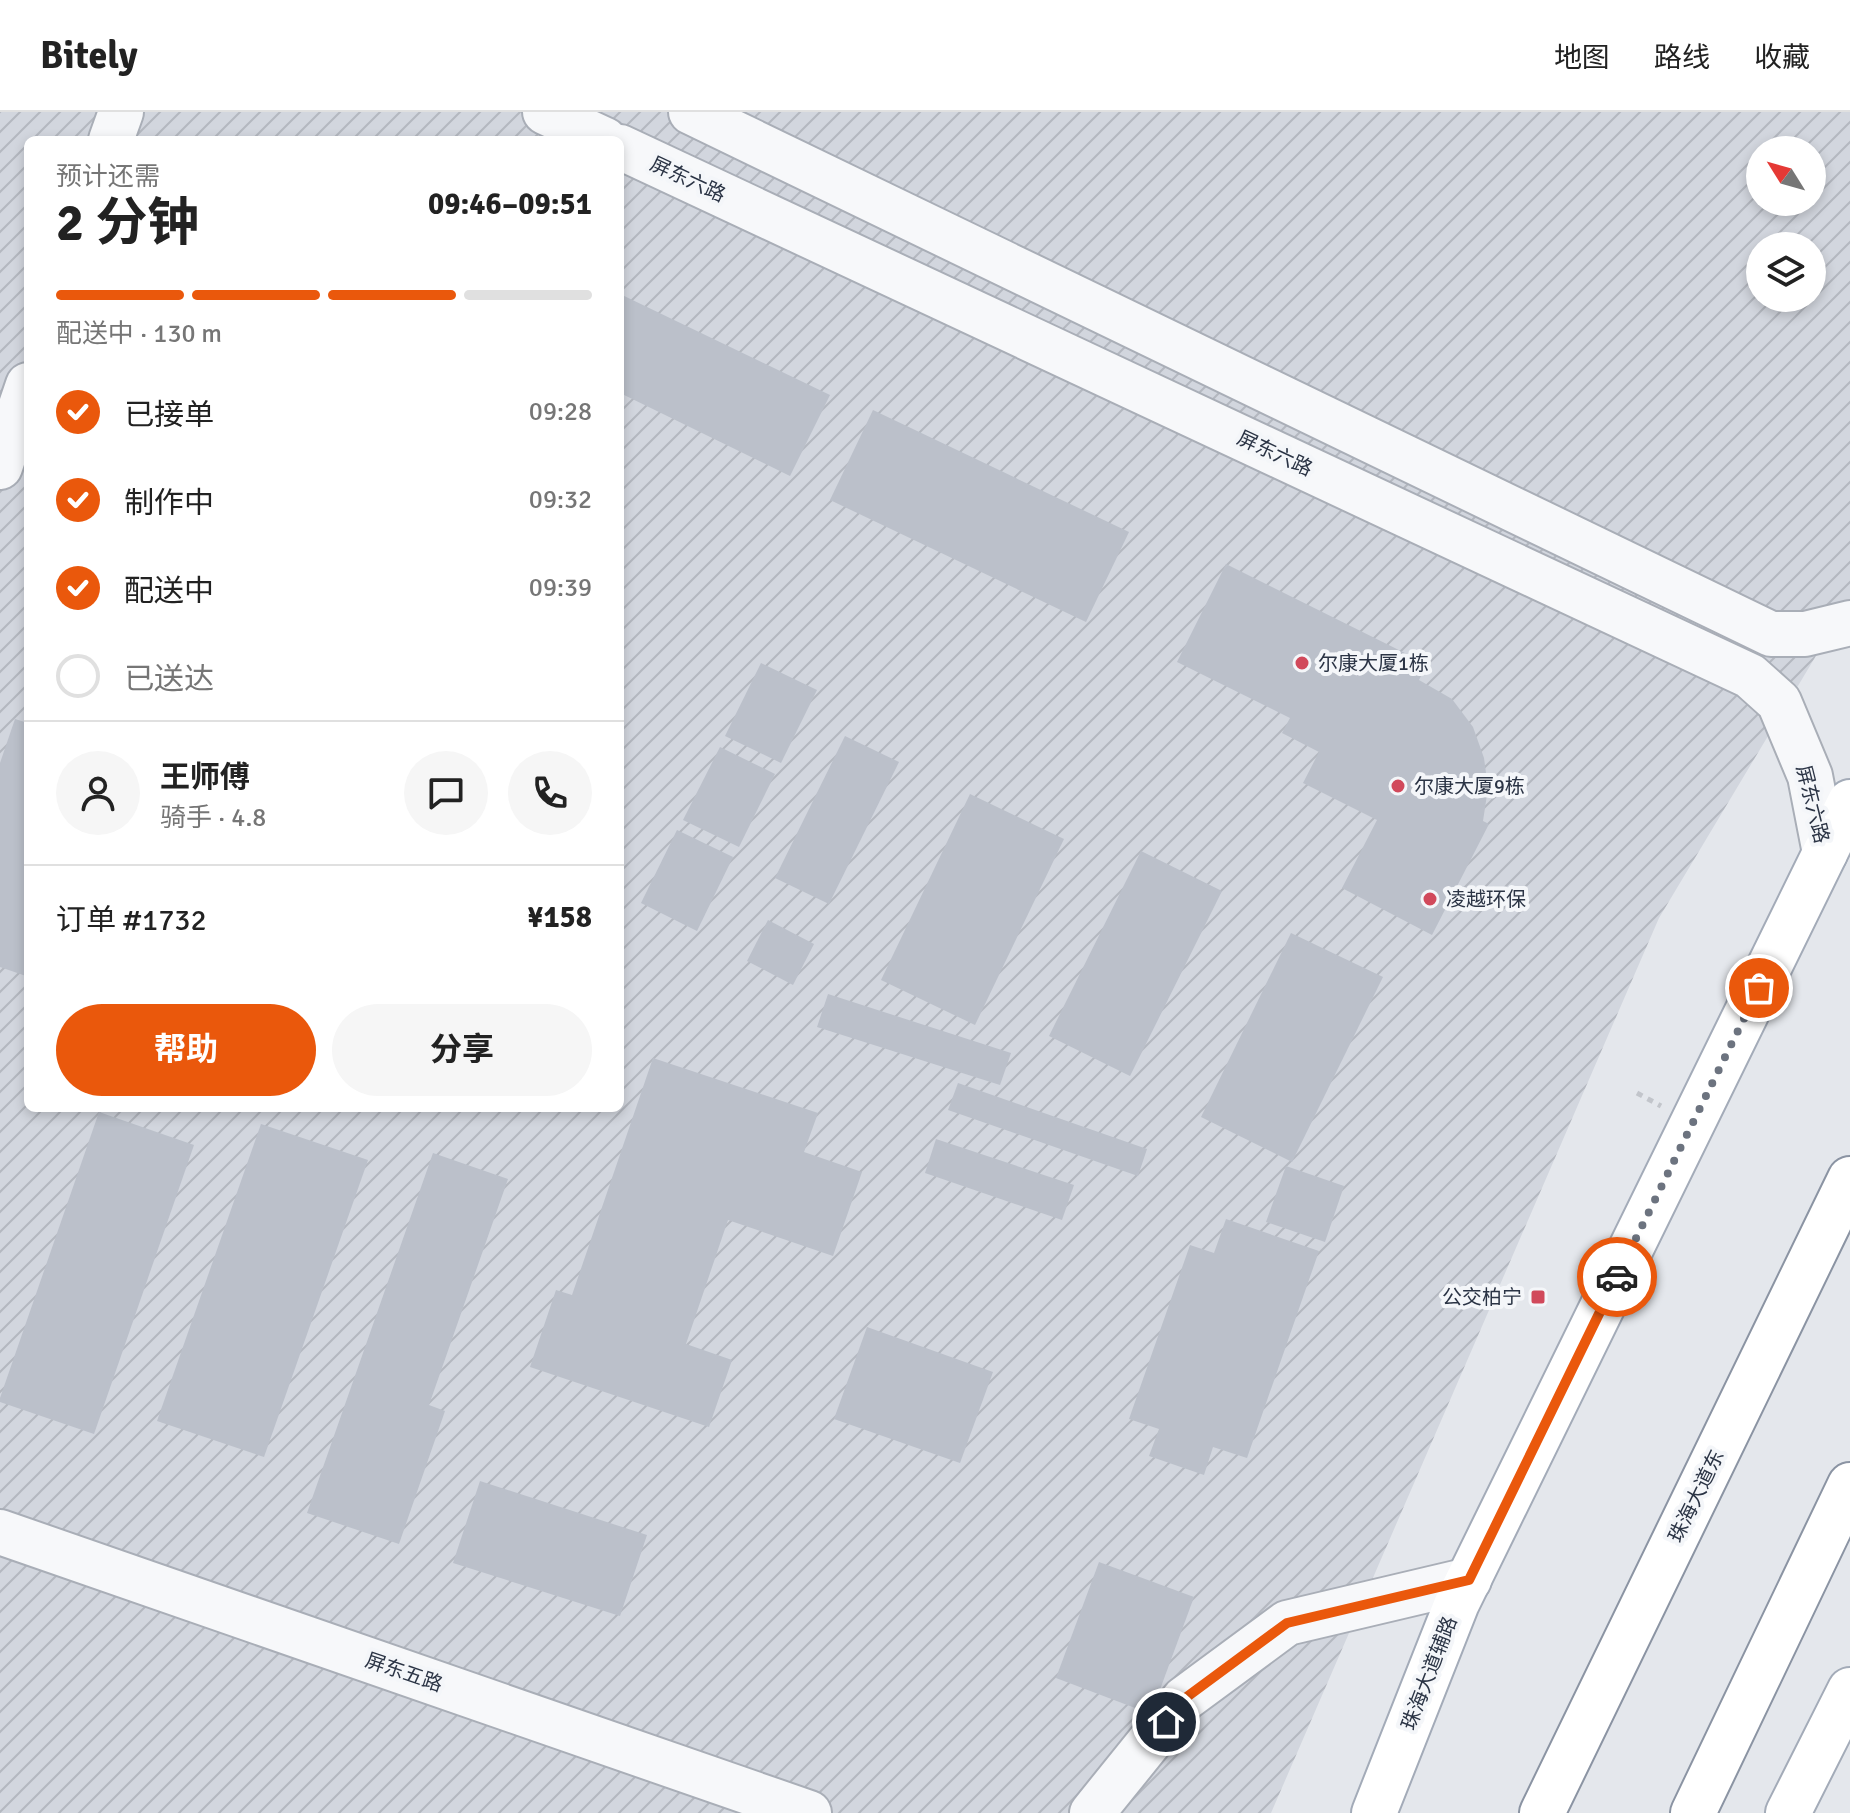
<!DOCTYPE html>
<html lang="zh">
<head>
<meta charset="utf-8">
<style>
	body { margin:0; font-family:Signika,"Noto Sans SC",sans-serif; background:#f6f6f6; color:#222; height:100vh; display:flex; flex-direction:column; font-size:30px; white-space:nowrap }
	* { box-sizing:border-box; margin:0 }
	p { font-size:26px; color:#767676 }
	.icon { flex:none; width:44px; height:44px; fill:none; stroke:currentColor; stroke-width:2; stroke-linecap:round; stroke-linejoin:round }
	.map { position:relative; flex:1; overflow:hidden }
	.side { position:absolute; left:24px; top:24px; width:600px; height:976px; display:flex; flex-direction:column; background:#fff; border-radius:12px; box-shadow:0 4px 12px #0003 }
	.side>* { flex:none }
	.needle { width:52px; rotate:307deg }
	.controls { position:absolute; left:1746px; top:24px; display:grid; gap:16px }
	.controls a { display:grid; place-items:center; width:80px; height:80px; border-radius:50%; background:#fff; box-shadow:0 4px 12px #0003; font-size:40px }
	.pin { position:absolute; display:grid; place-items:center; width:68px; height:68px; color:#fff; margin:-34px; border:4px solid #fff; border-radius:50%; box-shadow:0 2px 8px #0007 }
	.courier { position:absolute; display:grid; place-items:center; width:80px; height:80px; margin:-40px; border:6px solid #ea580c; border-radius:50%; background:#fff; color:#222; box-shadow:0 2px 10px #0007 }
	.head em { font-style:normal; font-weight:700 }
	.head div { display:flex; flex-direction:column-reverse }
	.head { display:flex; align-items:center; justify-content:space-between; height:136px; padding:0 32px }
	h1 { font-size:52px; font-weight:700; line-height:60px }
	.bar { display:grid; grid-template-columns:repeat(4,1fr); gap:12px 8px; align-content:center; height:96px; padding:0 32px }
	.bar i { height:10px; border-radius:6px; background:#e0e0e0 }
	.bar .selected { background:#ea580c }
	.bar p { grid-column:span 4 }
	.line { display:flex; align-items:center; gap:20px; padding:0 32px; border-top:2px solid #e0e0e0 }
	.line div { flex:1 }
	.round { display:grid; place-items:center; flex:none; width:84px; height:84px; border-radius:42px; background:#f6f6f6 }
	ol { padding:0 32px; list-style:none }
	li { display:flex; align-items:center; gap:24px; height:88px }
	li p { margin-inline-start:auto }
	li .icon { padding:8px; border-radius:50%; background:#ea580c; color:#fff; stroke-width:4 }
	li:last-child { color:#767676 }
	li i { width:44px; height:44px; border:4px solid #e0e0e0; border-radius:50% }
	.cta { display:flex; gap:16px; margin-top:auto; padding:16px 32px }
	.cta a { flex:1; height:92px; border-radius:48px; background:#ea580c; color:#fff; font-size:32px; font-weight:700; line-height:92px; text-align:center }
	.cta a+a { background:#f6f6f6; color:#222 }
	header { display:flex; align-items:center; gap:48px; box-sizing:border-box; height:112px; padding:0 40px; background:#fff; border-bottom:2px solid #e0e0e0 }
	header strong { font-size:38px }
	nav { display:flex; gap:44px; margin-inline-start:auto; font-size:28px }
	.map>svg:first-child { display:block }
</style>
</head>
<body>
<header>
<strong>Bitely</strong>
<nav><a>地图</a><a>路线</a><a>收藏</a></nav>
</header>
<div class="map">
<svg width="1850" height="1701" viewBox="0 0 1850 1701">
	<defs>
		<pattern id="industrial-furrows" width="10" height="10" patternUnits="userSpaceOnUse" patternTransform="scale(2)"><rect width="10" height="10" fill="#d2d6de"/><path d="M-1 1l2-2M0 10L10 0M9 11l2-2" fill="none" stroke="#b4b8c0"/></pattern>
	</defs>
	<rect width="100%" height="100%" fill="#e4e7ec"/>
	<path fill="url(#industrial-furrows)" fill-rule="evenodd" d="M0 0H1850V487L1659 806 1271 1701H0ZM28 28H620V996H28ZM1760 38H1812V90H1760ZM1760 134H1812V186H1760Z"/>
	<g fill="#bbc0ca">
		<path d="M620 182 830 283 790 364 620 281Z"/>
		<path d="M873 298 1129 420 1086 510 830 388Z"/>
		<path d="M1226 452 1427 552 1419 568 1452 587 1473 615 1484 646 1488 676 1483 709 1489 712 1432 823 1342 776 1377 708 1303 671 1319 640 1282 621 1290 606 1177 550Z"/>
		<path d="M761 551 817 578 781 651 725 624Z"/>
		<path d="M15 607 28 611 26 864 0 855V651Z"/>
		<path d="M845 624 899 650 829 792 775 766Z"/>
		<path d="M720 635 775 662 739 735 683 708Z"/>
		<path d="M970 682 1064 727 975 913 881 868Z"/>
		<path d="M677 718 733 745 697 819 641 791Z"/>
		<path d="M1141 739 1222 779 1130 964 1049 924Z"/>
		<path d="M768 808 814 832 793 873 747 849Z"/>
		<path d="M1291 821 1383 865 1292 1050 1201 1005Z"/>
		<path d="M828 882 1011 941 1000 973 817 915Z"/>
		<path d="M653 946 818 1001 804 1040 862 1060 833 1144 728 1108 686 1232 732 1248 709 1315 530 1255 556 1178 572 1183Z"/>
		<path d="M958 971 1147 1037 1138 1064 948 998Z"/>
		<path d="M99 1000 194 1033 94 1322 0 1290V1286Z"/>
		<path d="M261 1012 368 1048 264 1345 157 1309Z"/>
		<path d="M936 1027 1074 1073 1062 1108 925 1061Z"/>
		<path d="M433 1041 508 1067 429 1293 445 1299 399 1432 307 1401Z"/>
		<path d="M1286 1054 1344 1074 1325 1130 1266 1110Z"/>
		<path d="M1226 1107 1319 1139 1247 1346 1213 1335 1204 1363 1149 1344 1159 1317 1129 1307 1190 1133 1214 1141Z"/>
		<path d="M867 1215 993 1260 960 1351 834 1307Z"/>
		<path d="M480 1369 647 1423 620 1504 453 1451Z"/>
		<path d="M1099 1450 1194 1485 1151 1602 1056 1566Z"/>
	</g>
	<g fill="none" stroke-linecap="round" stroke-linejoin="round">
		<g stroke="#a9aeb7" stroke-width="48">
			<g id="minor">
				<path d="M545 0 605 28"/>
				<path d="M691 0 1771 522H1805L1850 511"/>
				<path d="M111 28 121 0"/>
				<path d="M620 35 1750 564 1779 590 1810 664 1825 741"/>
				<path d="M0 355 28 273"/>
				<path d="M0 1420 809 1701"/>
				<path d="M1092 1701 1184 1587 1287 1511 1469 1468"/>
			</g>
		</g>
		<g stroke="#a3abb8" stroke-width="48">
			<g id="major">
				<path d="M1374 1701 1457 1491 1850 690"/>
				<path d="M1788 1701 1850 1578"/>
			</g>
		</g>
		<g stroke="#8b94a3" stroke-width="48">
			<g id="highway">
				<path d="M1542 1701 1850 1067"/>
				<path d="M1693 1701 1850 1373"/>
			</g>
		</g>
		<path stroke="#c2c5cb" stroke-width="5" stroke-dasharray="6 6" stroke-linecap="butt" d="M1637 981 1661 994"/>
		<use href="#minor" stroke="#f7f8fa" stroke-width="44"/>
		<use href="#major" stroke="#fff" stroke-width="44"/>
		<use href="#highway" stroke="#fff" stroke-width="44"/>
	</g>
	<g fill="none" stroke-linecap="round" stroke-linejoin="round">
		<path stroke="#6c737f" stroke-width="8" stroke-dasharray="0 14.4" d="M1617 1165 1759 876"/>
		<path stroke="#ea580c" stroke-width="10" d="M1166 1610 1184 1587 1287 1511 1469 1468 1617 1165"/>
	</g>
	<g fill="#d1495b" stroke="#f4f6f9" stroke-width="3">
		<circle cx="1302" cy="551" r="8"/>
		<circle cx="1398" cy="674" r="8"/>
		<circle cx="1430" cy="787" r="8"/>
		<rect x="1530" y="1177" width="16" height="16" rx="4"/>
	</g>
	<g text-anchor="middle" stroke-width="8" stroke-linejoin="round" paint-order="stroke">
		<g font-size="20" fill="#2b3445" stroke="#f4f6f9">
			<text transform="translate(688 67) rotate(25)" y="7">屏东六路</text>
			<text transform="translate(1275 341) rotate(25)" y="7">屏东六路</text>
			<text transform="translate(1813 692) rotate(76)" y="7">屏东六路</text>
			<text transform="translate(1696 1384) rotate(-64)" y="7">珠海大道东</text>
			<text transform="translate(404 1560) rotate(19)" y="7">屏东五路</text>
			<text transform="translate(1429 1561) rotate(-69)" y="7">珠海大道辅路</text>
		</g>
		<g font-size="20" fill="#2b3445" stroke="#f4f6f9" text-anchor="start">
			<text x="1318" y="558">尔康大厦1栋</text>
			<text x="1414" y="681">尔康大厦9栋</text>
			<text x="1446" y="794">凌越环保</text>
			<text x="1522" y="1192" text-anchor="end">公交柏宁</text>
		</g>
	</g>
</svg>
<div class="controls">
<a><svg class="needle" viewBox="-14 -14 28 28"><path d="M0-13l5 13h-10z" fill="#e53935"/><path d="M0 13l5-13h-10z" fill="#767676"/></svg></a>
<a><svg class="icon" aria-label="layers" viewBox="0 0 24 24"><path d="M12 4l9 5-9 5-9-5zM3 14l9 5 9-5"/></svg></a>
</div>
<div class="pin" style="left:1759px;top:876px;background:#ea580c"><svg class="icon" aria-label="bag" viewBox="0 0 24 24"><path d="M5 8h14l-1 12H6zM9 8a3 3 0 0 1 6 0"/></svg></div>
<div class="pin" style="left:1166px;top:1610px;background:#1f2937"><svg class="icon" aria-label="home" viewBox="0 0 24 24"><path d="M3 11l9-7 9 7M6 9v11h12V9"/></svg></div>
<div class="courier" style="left:1617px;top:1165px"><svg class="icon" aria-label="car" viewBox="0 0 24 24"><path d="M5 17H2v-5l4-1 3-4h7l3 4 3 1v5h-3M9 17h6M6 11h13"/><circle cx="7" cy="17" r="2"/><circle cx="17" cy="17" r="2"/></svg></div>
<section class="side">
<div class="head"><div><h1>2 分钟</h1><p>预计还需</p></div><em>09:46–09:51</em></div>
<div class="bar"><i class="selected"></i><i class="selected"></i><i class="selected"></i><i></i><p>配送中 · 130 m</p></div>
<ol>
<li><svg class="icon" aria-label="check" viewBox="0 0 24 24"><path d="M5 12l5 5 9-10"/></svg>已接单<p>09:28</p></li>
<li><svg class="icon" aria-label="check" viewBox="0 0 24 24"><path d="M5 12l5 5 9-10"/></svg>制作中<p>09:32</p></li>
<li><svg class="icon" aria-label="check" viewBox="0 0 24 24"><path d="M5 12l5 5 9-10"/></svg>配送中<p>09:39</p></li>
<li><i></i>已送达</li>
</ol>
<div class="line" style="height:144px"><a class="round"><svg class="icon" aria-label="person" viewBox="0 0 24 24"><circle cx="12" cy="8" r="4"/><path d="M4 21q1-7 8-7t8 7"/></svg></a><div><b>王师傅</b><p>骑手 · 4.8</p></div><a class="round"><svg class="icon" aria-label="chat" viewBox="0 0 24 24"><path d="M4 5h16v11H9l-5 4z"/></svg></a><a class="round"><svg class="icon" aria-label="phone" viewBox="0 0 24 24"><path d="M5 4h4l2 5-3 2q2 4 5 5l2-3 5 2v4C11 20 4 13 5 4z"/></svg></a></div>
<div class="line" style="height:104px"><div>订单 #1732</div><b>¥158</b></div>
<div class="cta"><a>帮助</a><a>分享</a></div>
</section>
</div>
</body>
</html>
